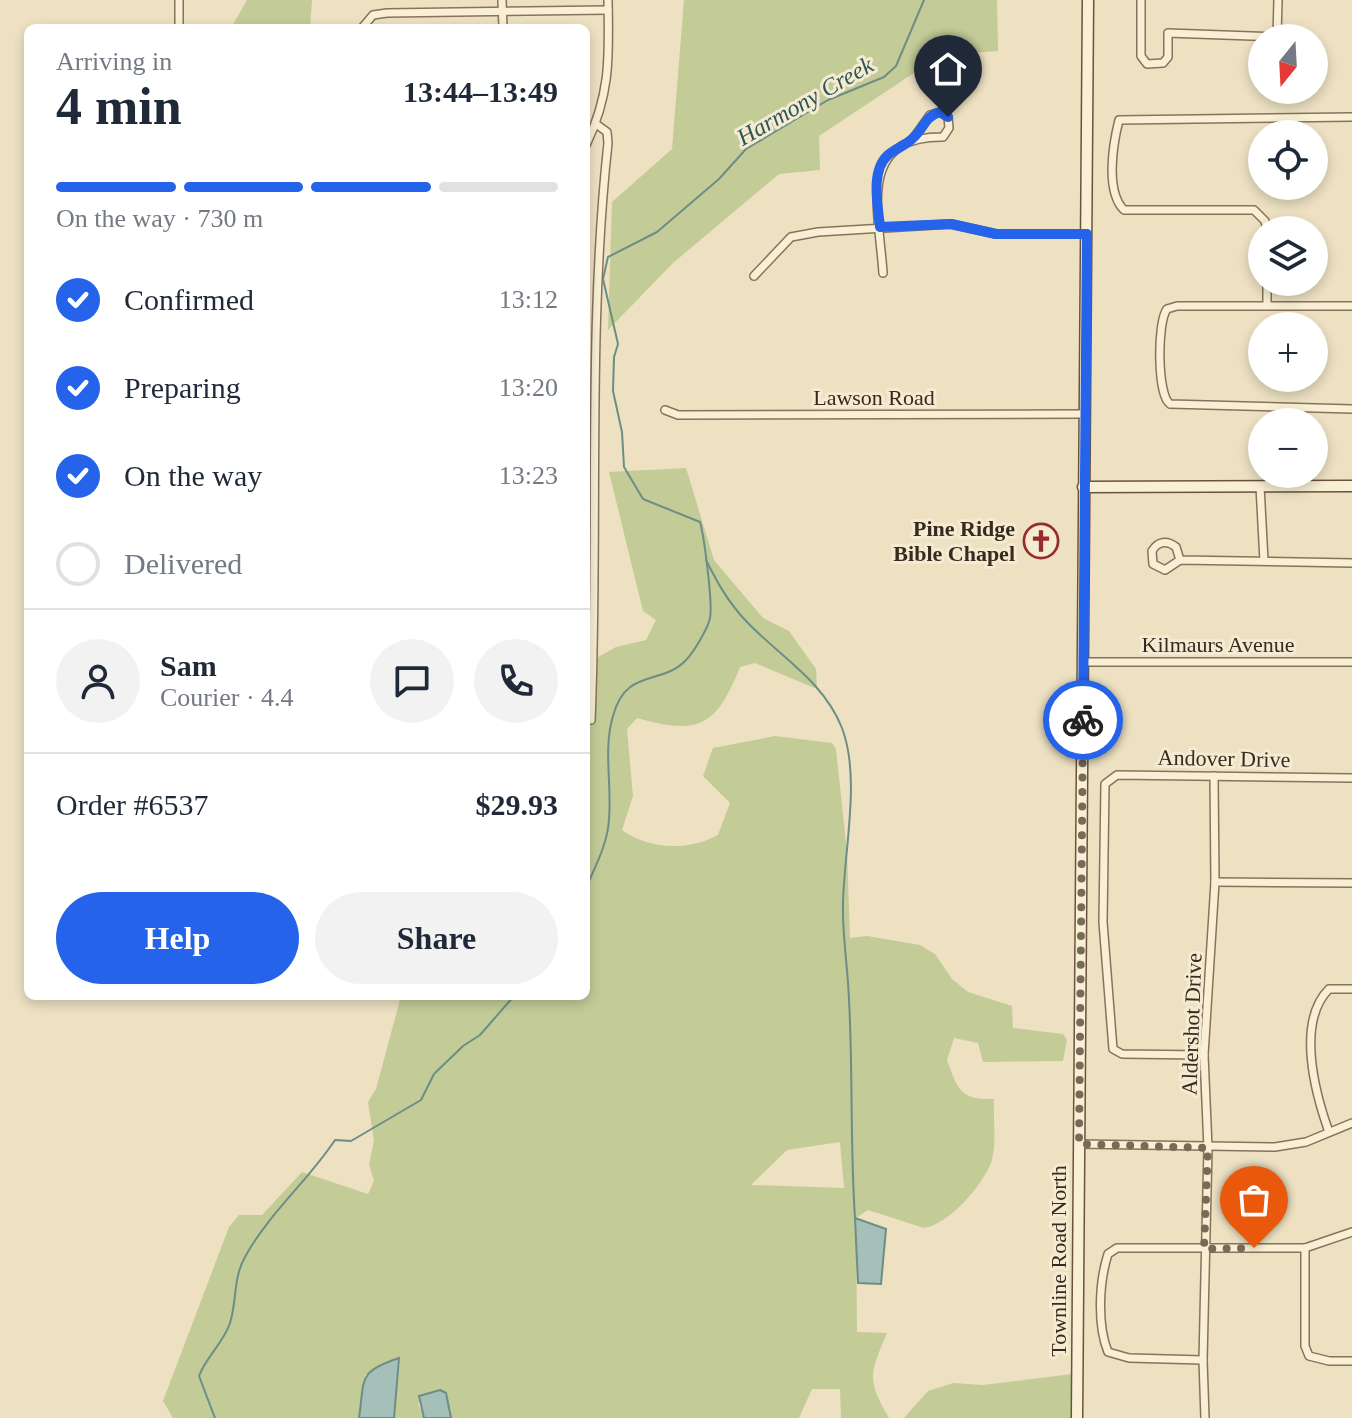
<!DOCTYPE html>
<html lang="en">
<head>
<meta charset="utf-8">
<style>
	body { margin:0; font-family:Georgia,serif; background:#f2f2f3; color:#1f2937; height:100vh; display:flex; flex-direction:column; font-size:30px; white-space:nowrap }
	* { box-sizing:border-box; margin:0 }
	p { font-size:26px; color:#747a83 }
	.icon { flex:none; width:44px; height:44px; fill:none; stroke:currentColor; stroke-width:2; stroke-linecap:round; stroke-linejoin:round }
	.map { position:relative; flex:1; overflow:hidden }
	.details { position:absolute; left:24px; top:24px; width:566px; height:976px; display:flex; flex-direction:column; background:#fff; border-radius:12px; box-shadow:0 4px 12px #0003 }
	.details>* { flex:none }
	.needle { width:52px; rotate:198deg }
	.buttons { position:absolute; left:1248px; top:24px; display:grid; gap:16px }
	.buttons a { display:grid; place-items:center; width:80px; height:80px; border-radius:50%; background:#fff; box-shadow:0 4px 12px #0003; font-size:40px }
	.pin { position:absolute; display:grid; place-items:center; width:68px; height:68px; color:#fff; margin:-82px -34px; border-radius:50% 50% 50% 0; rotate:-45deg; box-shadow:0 0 8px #0007 }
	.pin .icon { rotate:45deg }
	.courier { position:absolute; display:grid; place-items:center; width:80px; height:80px; margin:-40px; border:6px solid #2563eb; border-radius:50%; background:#fff; color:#222; box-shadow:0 2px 10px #0007 }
	.overview em { font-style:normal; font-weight:700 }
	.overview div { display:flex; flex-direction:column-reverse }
	.overview { display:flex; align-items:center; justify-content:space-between; height:136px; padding:0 32px }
	h1 { font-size:52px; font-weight:700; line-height:60px }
	.bar { display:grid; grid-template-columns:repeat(4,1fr); gap:12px 8px; align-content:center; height:96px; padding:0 32px }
	.bar i { height:10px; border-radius:6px; background:#e0e1e3 }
	.bar .selected { background:#2563eb }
	.bar p { grid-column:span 4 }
	.line { display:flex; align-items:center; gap:20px; padding:0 32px; border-top:2px solid #e0e1e3 }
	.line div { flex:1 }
	.round { display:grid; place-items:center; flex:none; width:84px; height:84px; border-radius:42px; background:#f2f2f3 }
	ol { padding:0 32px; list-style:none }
	li { display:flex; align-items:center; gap:24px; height:88px }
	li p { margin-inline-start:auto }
	li .icon { padding:8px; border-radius:50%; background:#2563eb; color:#fff; stroke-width:4 }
	li:last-child { color:#747a83 }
	li i { width:44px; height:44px; border:4px solid #e0e1e3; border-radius:50% }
	.primary-button { display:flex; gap:16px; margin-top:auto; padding:16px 32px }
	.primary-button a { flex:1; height:92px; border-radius:48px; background:#2563eb; color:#fff; font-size:32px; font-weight:700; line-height:92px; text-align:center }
	.primary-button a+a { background:#f2f2f3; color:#1f2937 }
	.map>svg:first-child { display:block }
</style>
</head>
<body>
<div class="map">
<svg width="1352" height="1418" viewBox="0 0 1352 1418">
	<rect width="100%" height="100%" fill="#ede1c2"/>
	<g fill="#c3cb97" fill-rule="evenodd">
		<path d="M247 0H312L310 28H231Z"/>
		<path d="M684 0H997L998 51 941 55 819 136 820 170 779 174 673 263 608 330 612 202 672 149Z"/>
		<path d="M686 468 714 560 763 618 789 631 816 669 817 689 755 663 740 667C716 728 698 735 637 718L627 729 633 796 622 830C649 850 689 851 718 835L730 803 703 776 713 748 775 736 832 743 836 749 847 852 850 938 867 936 920 945 935 954 952 979 968 992 1012 1006 1013 1028 1063 1034 1067 1040 1063 1061 983 1062 978 1043 954 1038 947 1060C958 1090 960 1100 994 1099 993 1118 997 1146 991 1163 982 1186 948 1225 924 1228L868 1210 856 1218 857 1332 887 1333C870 1374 866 1378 889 1418H841L840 1389H812L799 1418H451L446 1393 418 1403 424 1418H394L399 1359 365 1375 359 1418H173L163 1401 229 1227 239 1215H262L302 1172 368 1194 374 1181 369 1164 374 1141 368 1102 376 1089 401 996H586V807L589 797 586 790V709L591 661 616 647 646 640 656 620 643 611 609 472ZM840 1142 844 1188 751 1185 787 1150Z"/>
		<path d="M1072 1374V1418H904L928 1391 953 1383 983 1385Z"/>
	</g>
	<g fill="#a5c0b8" stroke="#6c8e86" stroke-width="2">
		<path d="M855 1218 886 1229 881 1284 858 1283Z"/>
		<path d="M399 1358 394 1418H359C365 1378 357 1372 399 1358Z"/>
		<path d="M440 1390 446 1393 451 1418H424L419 1396Z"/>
	</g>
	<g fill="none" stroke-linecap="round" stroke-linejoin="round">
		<g stroke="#6c8e86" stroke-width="2">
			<path d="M706 560C717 582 728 602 746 621 779 656 823 680 842 728 861 778 844 850 843 903 842 935 848 968 849 1000 853 1073 850 1145 855 1218"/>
			<path d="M586 888C595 867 608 843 609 819 612 785 603 749 613 716 626 667 662 686 686 660 694 652 708 628 710 618 713 603 704 536 700 522L643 499 624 467 622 432 613 391 614 357 618 344 603 279 608 257 657 232 719 179 746 149 828 100 884 77 896 66 924 0"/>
			<path d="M215 1418 199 1376C206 1357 224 1342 230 1323 237 1301 233 1278 245 1257 269 1213 308 1181 335 1140L351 1141 421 1100 434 1074 463 1046 480 1035 514 996"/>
		</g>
		<g stroke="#87735a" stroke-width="10">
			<g id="minor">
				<path d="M179 0V28"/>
				<path d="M502 0 503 28"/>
				<path d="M1141 0V56L1147 64 1163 63 1168 57V33L1277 37 1278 0"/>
				<path d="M362 28 373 15 387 13 608 10"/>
				<path d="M586 145C611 93 609 56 608 0"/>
				<path d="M1267 230 1265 221 1254 210H1124C1105 191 1113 144 1119 120L1352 117"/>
				<path d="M883 273C879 212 856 136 943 137L949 128 948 117 940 112 930 115 913 139"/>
				<path d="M754 276 791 237 818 232 951 224 996 234H1087"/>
				<path d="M1267 282V305"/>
				<path d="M1352 306H1177L1167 309C1157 322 1157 395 1170 404L1352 409"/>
				<path d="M665 410 678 415 1084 414"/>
				<path d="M1260 486 1264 561"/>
				<path d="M1180 560 1176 547C1167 540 1158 541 1152 551L1153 564 1165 570 1180 560 1352 563"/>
				<path d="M1084 662H1352"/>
				<path d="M591 720C599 528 587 334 608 143L607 132 596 124"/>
				<path d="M1215 882 1352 883"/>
				<path d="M1204 1055 1122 1054 1113 1049 1103 922 1105 784 1117 775 1352 778"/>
				<path d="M1329 1132C1315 1093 1296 1022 1329 989H1352"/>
				<path d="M1079 1144 1275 1147 1306 1142 1352 1123"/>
				<path d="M1305 1248V1346L1309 1356 1329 1361H1352"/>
				<path d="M1203 1360 1129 1358 1108 1352C1097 1325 1099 1282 1108 1254L1117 1248H1305L1352 1232"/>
				<path d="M1205 1418 1203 1360 1208 1148 1204 1055 1215 882 1214 776"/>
			</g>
		</g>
		<g stroke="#68543d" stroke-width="13">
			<g id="secondary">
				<path d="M1083 487 1352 486"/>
				<path d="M1077 1418 1088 0"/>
			</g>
		</g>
		<use href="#minor" stroke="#f8efd5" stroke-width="7"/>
		<use href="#secondary" stroke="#f8efd5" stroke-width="10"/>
	</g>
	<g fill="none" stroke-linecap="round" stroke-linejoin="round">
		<path stroke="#776a57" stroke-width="8" stroke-dasharray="0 14.4" d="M1083 720 1079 1144 1208 1148 1204 1249 1254 1248"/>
		<path stroke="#2563eb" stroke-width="10" d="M948 117 940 112C926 116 924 127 914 137 907 145 896 148 888 155 870 171 878 206 880 227L951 224 996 234H1087L1083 720"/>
	</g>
	<defs>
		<g id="church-ring" transform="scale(1.8)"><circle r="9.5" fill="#f5ebd2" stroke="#942d2b" stroke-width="1.5"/><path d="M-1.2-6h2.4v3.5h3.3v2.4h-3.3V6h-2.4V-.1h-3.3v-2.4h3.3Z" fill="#942d2b"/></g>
	</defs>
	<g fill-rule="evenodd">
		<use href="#church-ring" x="1041" y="541"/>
	</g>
	<g text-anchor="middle" stroke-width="6" stroke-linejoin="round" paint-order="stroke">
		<g font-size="22" fill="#372a1e" stroke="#f5ebd2">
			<text x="874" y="405">Lawson Road</text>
			<text x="1218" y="652">Kilmaurs Avenue</text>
			<text transform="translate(1224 758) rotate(1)" y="8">Andover Drive</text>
			<text transform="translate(1191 1024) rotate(-88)" y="8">Aldershot Drive</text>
			<text transform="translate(1058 1261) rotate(-90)" y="8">Townline Road North</text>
		</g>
		<g font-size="22" font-weight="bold" fill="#372a1e" stroke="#f5ebd2" text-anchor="end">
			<text x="1015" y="536">Pine Ridge<tspan x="1015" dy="25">Bible Chapel</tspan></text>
		</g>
		<g font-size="24" font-style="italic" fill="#2d5655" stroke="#f5ebd2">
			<text transform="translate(805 101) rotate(-30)" y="8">Harmony Creek</text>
		</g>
	</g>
</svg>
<div class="buttons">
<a><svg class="needle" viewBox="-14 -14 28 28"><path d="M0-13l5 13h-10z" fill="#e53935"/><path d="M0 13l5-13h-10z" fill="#747a83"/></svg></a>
<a><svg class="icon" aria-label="locate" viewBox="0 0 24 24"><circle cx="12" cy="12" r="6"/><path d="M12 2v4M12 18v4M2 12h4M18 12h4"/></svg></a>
<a><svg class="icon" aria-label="layers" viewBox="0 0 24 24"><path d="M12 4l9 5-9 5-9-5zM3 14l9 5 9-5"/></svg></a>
<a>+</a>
<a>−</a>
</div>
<div class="pin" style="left:1254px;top:1248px;background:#ea580c"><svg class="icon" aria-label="bag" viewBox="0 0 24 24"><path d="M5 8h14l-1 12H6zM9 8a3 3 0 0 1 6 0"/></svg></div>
<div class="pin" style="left:948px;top:117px;background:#1f2937"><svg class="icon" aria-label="home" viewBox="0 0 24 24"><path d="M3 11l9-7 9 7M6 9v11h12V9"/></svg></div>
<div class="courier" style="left:1083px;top:720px"><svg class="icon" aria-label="bike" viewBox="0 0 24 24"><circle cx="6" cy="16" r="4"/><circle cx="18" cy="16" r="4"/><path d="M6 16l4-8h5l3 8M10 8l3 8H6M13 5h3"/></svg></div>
<section class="details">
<div class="overview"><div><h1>4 min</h1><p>Arriving in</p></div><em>13:44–13:49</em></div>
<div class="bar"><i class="selected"></i><i class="selected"></i><i class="selected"></i><i></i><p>On the way · 730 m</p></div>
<ol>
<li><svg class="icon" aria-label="check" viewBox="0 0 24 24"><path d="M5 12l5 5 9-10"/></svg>Confirmed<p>13:12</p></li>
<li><svg class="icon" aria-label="check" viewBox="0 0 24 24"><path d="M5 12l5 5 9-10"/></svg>Preparing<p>13:20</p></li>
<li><svg class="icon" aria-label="check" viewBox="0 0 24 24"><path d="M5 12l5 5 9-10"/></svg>On the way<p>13:23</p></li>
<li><i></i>Delivered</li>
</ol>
<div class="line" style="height:144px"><a class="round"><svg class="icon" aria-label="person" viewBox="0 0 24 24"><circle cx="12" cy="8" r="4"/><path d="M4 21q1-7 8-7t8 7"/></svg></a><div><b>Sam</b><p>Courier · 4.4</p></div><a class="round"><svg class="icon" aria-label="chat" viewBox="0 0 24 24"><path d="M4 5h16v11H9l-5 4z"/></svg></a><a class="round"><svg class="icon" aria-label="phone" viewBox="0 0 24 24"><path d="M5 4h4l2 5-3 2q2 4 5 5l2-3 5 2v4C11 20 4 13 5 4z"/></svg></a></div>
<div class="line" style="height:104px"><div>Order #6537</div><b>$29.93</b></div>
<div class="primary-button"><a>Help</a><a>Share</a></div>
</section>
</div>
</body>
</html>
